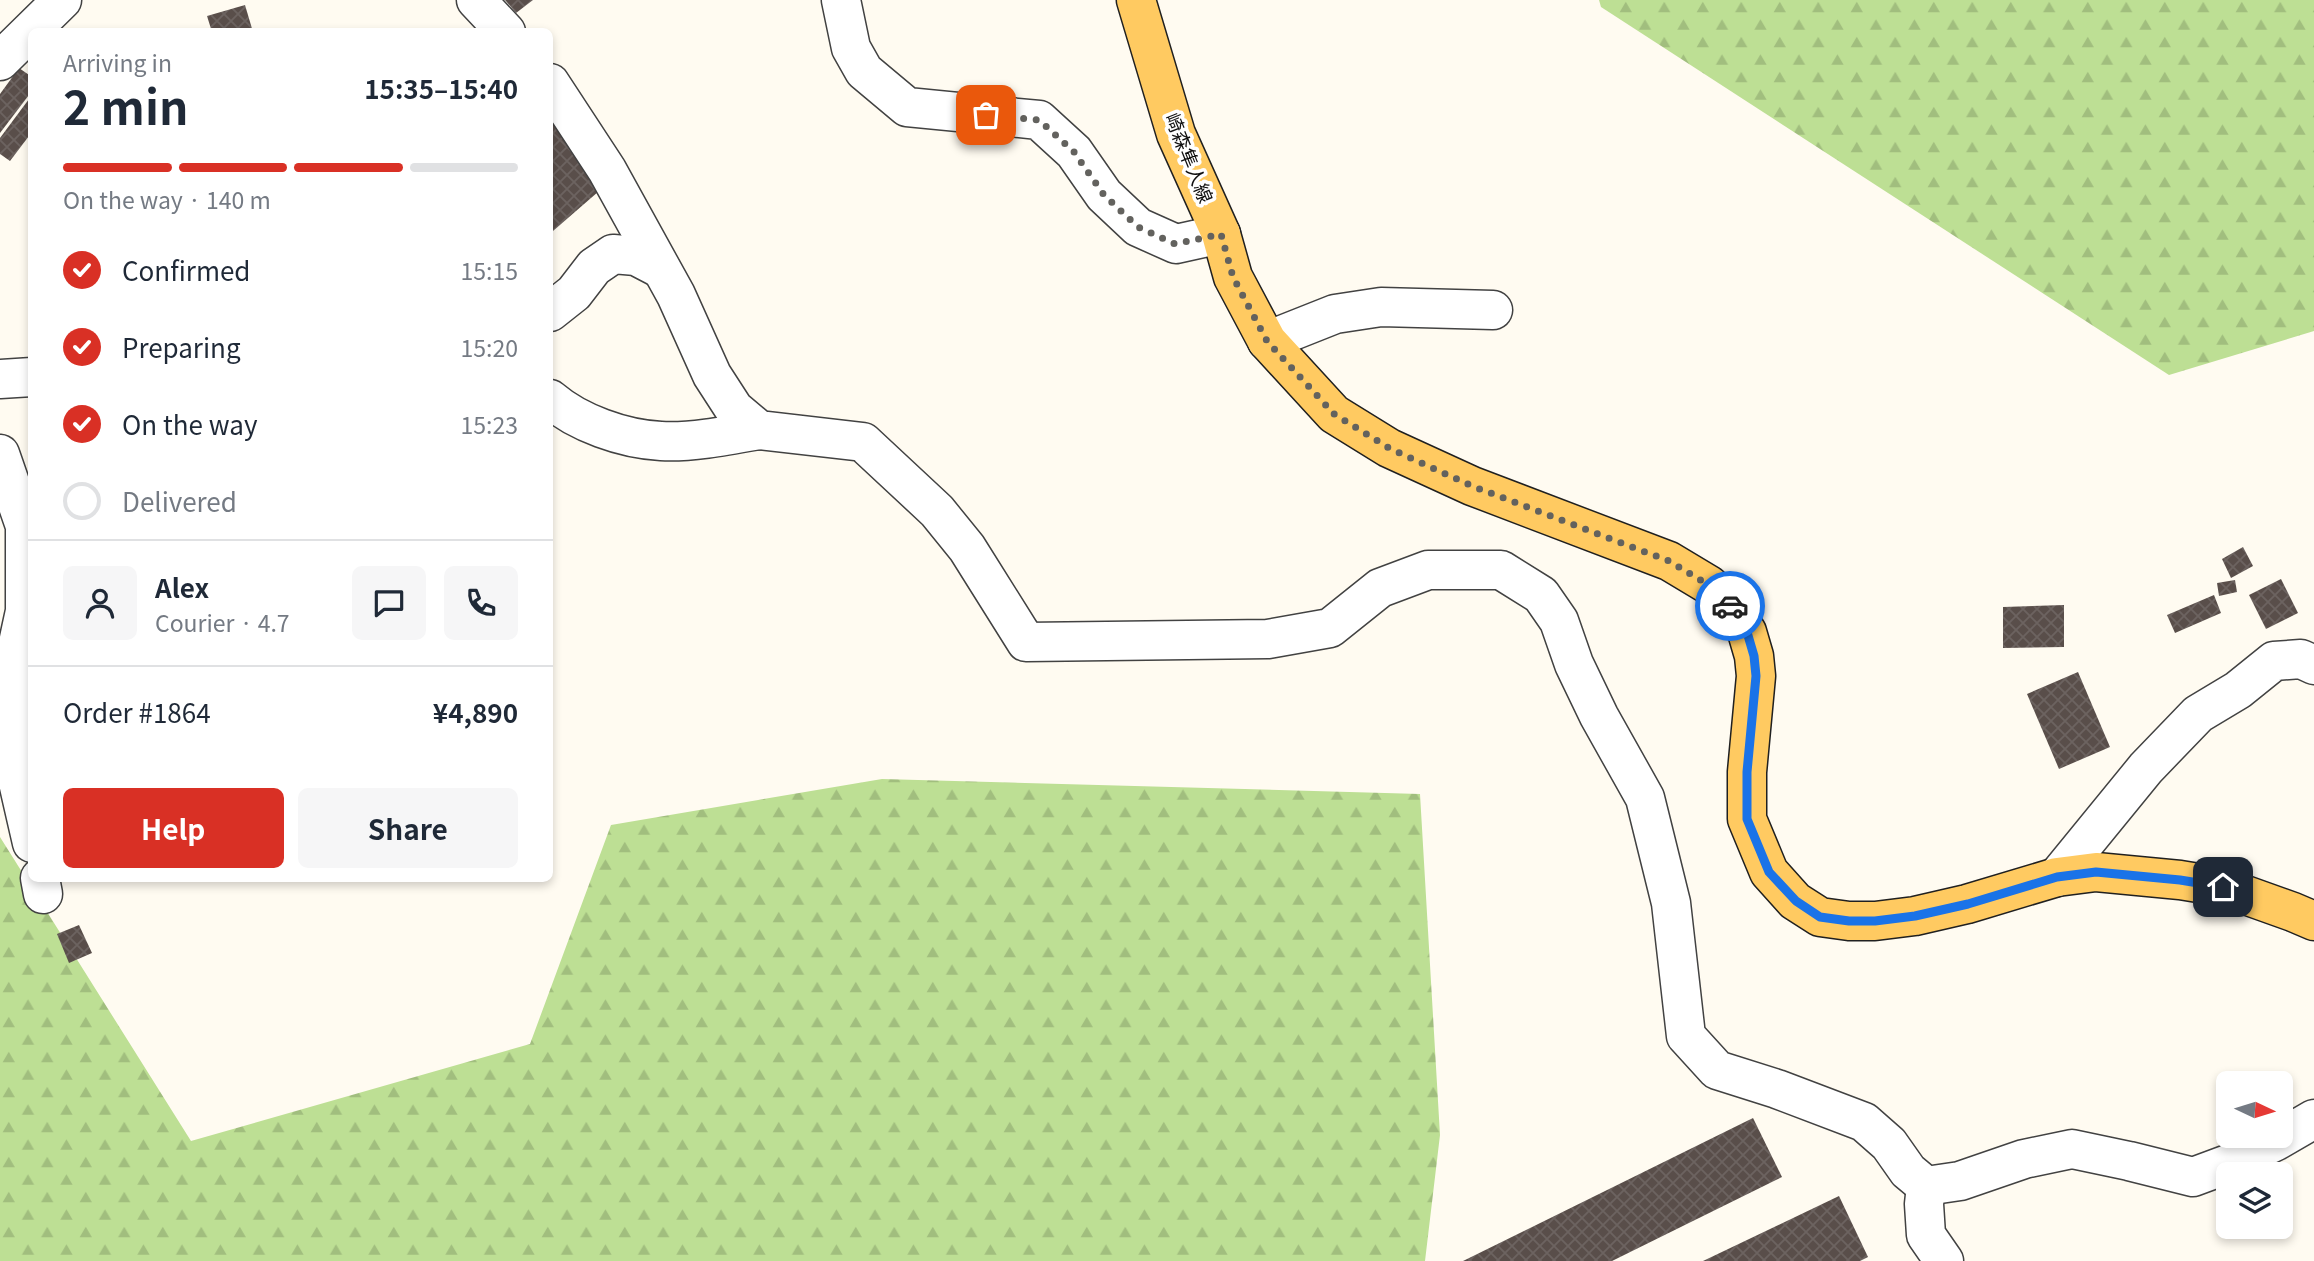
<!DOCTYPE html>
<html lang="en">
<head>
<meta charset="utf-8">
<style>
	body { margin:0; font-family:Georgia,"Noto Sans JP",serif; background:#f6f6f7; color:#1f2937; height:100vh; display:flex; flex-direction:column; font-size:26px; white-space:nowrap }
	* { box-sizing:border-box; margin:0 }
	p { font-size:23px; color:#747a83 }
	.icon { flex:none; width:38px; height:38px; fill:none; stroke:currentColor; stroke-width:2; stroke-linecap:round; stroke-linejoin:round }
	.map { position:relative; flex:1; overflow:hidden }
	.drawer { position:absolute; left:28px; top:28px; width:525px; height:854px; display:flex; flex-direction:column; background:#fff; border-radius:10px; box-shadow:0 4px 10px #0003 }
	.drawer>* { flex:none }
	.needle { width:46px; rotate:94deg }
	.fabs { position:absolute; left:2216px; top:1071px; display:grid; gap:14px }
	.fabs a { display:grid; place-items:center; width:77px; height:77px; border-radius:10px; background:#fff; box-shadow:0 4px 10px #0003; font-size:35px }
	.pin { position:absolute; display:grid; place-items:center; width:60px; height:60px; color:#fff; margin:-30px; border-radius:14px; box-shadow:0 4px 10px #0006 }
	.courier { position:absolute; display:grid; place-items:center; width:70px; height:70px; margin:-35px; border:5px solid #1a73e8; border-radius:50%; background:#fff; color:#222; box-shadow:0 2px 9px #0007 }
	.headline em { font-style:normal; font-weight:700 }
	.headline div { display:flex; flex-direction:column-reverse }
	.headline { display:flex; align-items:center; justify-content:space-between; height:119px; padding:0 35px }
	h1 { font-size:46px; font-weight:700; line-height:52px }
	.bar { display:grid; grid-template-columns:repeat(4,1fr); gap:10px 7px; align-content:center; height:84px; padding:0 35px }
	.bar i { height:9px; border-radius:5px; background:#e0e1e3 }
	.bar .active { background:#d93025 }
	.bar p { grid-column:span 4 }
	.line { display:flex; align-items:center; gap:18px; padding:0 35px; border-top:2px solid #e0e1e3 }
	.line div { flex:1 }
	.round { display:grid; place-items:center; flex:none; width:74px; height:74px; border-radius:10px; background:#f6f6f7 }
	ol { padding:0 35px; list-style:none }
	li { display:flex; align-items:center; gap:21px; height:77px }
	li p { margin-inline-start:auto }
	li .icon { padding:7px; border-radius:50%; background:#d93025; color:#fff; stroke-width:4 }
	li:last-child { color:#747a83 }
	li i { width:38px; height:38px; border:4px solid #e0e1e3; border-radius:50% }
	.primary-button { display:flex; gap:14px; margin-top:auto; padding:14px 35px }
	.primary-button a { flex:1; height:80px; border-radius:10px; background:#d93025; color:#fff; font-size:28px; font-weight:700; line-height:80px; text-align:center }
	.primary-button a+a { background:#f6f6f7; color:#1f2937 }
	.map>svg:first-child { display:block }
</style>
</head>
<body>
<div class="map">
<svg width="2314" height="1261" viewBox="0 0 2314 1261">
	<defs>
		<pattern id="forest-firs" width="22" height="20" patternUnits="userSpaceOnUse" patternTransform="scale(1.75)"><rect width="22" height="20" fill="#bddf94"/><path d="M5 1l3.5 6h-7zM16 11l3.5 6h-7z" fill="#a1be7e"/></pattern>
		<pattern id="building-cross-hatch" width="8" height="8" patternUnits="userSpaceOnUse" patternTransform="scale(1.75)"><rect width="8" height="8" fill="#594e4a"/><path d="M0 0l8 8M0 8l8-8" fill="none" stroke="#6c6360"/></pattern>
	</defs>
	<rect width="100%" height="100%" fill="#fffbf1"/>
	<g fill="url(#forest-firs)">
		<path d="M1599 0H2314V331L2169 375 1601 7Z"/>
		<path d="M882 779 1420 794 1440 1135 1425 1261H0V837L191 1141 530 1044 611 825Z"/>
	</g>
	<g fill="url(#building-cross-hatch)">
		<path d="M505 0H533L516 13Z"/>
		<path d="M245 5 253 32H212L207 16Z"/>
		<path d="M19 68 32 77V91L0 133V94Z"/>
		<path d="M32 95V132L10 161 0 154V138Z"/>
		<path d="M550 119 606 185 553 231 550 226Z"/>
		<path d="M2243 547 2253 566 2231 578 2222 559Z"/>
		<path d="M2281 579 2298 613 2266 629 2249 595Z"/>
		<path d="M2235 580 2237 592 2219 596 2217 583Z"/>
		<path d="M2214 595 2221 613 2175 633 2167 615Z"/>
		<path d="M2064 605V647L2003 648V607Z"/>
		<path d="M2078 672 2110 747 2059 769 2027 694Z"/>
		<path d="M79 925 92 953 69 963 57 934Z"/>
		<path d="M1753 1118 1782 1177 1612 1261H1463Z"/>
		<path d="M1839 1196 1868 1257 1860 1261H1703Z"/>
	</g>
	<g fill="none" stroke-linecap="round" stroke-linejoin="round">
		<g stroke="#424242" stroke-width="41">
			<g id="minor">
				<path d="M476 0 506 32"/>
				<path d="M841 0 851 48 864 71 907 107 1039 120 1074 152 1104 195 1138 227 1176 244 1221 234"/>
				<path d="M0 61 62 0"/>
				<path d="M550 83 607 170 676 295 712 375 734 409 759 430 863 442 937 511 967 548 1026 642 1268 639 1330 628 1380 588 1428 570H1501L1541 595 1559 621 1574 664 1599 716 1645 798 1671 903 1686 1036 1717 1070 1777 1089 1864 1122 1889 1144 1908 1171 1926 1186 1960 1181 2024 1159 2072 1149 2129 1161 2193 1177 2228 1164 2276 1141 2314 1119"/>
				<path d="M550 312 574 293 594 267 613 254 636 256 661 269"/>
				<path d="M1267 341 1335 314 1381 307 1493 310"/>
				<path d="M0 379 32 377"/>
				<path d="M550 399C578 423 623 439 661 441 689 443 731 435 759 430"/>
				<path d="M0 454 25 526V611L17 648 12 703V756L32 843"/>
				<path d="M2057 877 2146 768 2198 714 2238 690 2274 661 2301 659 2314 665"/>
				<path d="M40 878 43 894"/>
				<path d="M1926 1186 1924 1204 1926 1235 1944 1261"/>
			</g>
		</g>
		<g stroke="#202020" stroke-width="41">
			<path id="major" d="M1136 0 1176 134 1221 234 1233 277 1267 341 1334 414 1389 448 1472 486 1669 561 1709 585 1730 605 1747 632 1754 656 1756 676 1747 772V819L1769 872 1795 901 1820 917 1849 921H1875L1915 916 1967 904 2057 877 2096 872 2180 880 2223 887 2293 912 2314 921"/>
		</g>
		<use href="#minor" stroke="#fff" stroke-width="38"/>
		<use href="#major" stroke="#ffca61" stroke-width="38"/>
	</g>
	<g fill="none" stroke-linecap="round" stroke-linejoin="round">
		<path stroke="#63625e" stroke-width="7" stroke-dasharray="0 12.6" d="M986 115 1039 120 1074 152 1104 195 1138 227 1175 244 1221 234 1233 277 1267 341 1334 414 1389 448 1472 486 1669 561 1709 585 1730 606"/>
		<path stroke="#1a73e8" stroke-width="9" d="M1730 606 1747 632 1754 656 1756 676 1747 772V819L1769 872 1796 901 1820 917 1849 921H1875L1915 916 1968 904 2057 877 2096 872 2180 880 2223 887"/>
	</g>
	<g text-anchor="middle" stroke-width="7" stroke-linejoin="round" paint-order="stroke">
		<g font-size="19" fill="#0f0f0f" stroke="#fff">
			<text transform="translate(1189 158) rotate(68)" y="7">崎森隼人線</text>
		</g>
	</g>
</svg>
<div class="fabs">
<a><svg class="needle" viewBox="-14 -14 28 28"><path d="M0-13l5 13h-10z" fill="#e53935"/><path d="M0 13l5-13h-10z" fill="#747a83"/></svg></a>
<a><svg class="icon" aria-label="layers" viewBox="0 0 24 24"><path d="M12 4l9 5-9 5-9-5zM3 14l9 5 9-5"/></svg></a>
</div>
<div class="pin" style="left:986px;top:115px;background:#ea580c"><svg class="icon" aria-label="bag" viewBox="0 0 24 24"><path d="M5 8h14l-1 12H6zM9 8a3 3 0 0 1 6 0"/></svg></div>
<div class="pin" style="left:2223px;top:887px;background:#1f2937"><svg class="icon" aria-label="home" viewBox="0 0 24 24"><path d="M3 11l9-7 9 7M6 9v11h12V9"/></svg></div>
<div class="courier" style="left:1730px;top:606px"><svg class="icon" aria-label="car" viewBox="0 0 24 24"><path d="M5 17H2v-5l4-1 3-4h7l3 4 3 1v5h-3M9 17h6M6 11h13"/><circle cx="7" cy="17" r="2"/><circle cx="17" cy="17" r="2"/></svg></div>
<section class="drawer">
<div class="headline"><div><h1>2 min</h1><p>Arriving in</p></div><em>15:35–15:40</em></div>
<div class="bar"><i class="active"></i><i class="active"></i><i class="active"></i><i></i><p>On the way · 140 m</p></div>
<ol>
<li><svg class="icon" aria-label="check" viewBox="0 0 24 24"><path d="M5 12l5 5 9-10"/></svg>Confirmed<p>15:15</p></li>
<li><svg class="icon" aria-label="check" viewBox="0 0 24 24"><path d="M5 12l5 5 9-10"/></svg>Preparing<p>15:20</p></li>
<li><svg class="icon" aria-label="check" viewBox="0 0 24 24"><path d="M5 12l5 5 9-10"/></svg>On the way<p>15:23</p></li>
<li><i></i>Delivered</li>
</ol>
<div class="line" style="height:126px"><a class="round"><svg class="icon" aria-label="person" viewBox="0 0 24 24"><circle cx="12" cy="8" r="4"/><path d="M4 21q1-7 8-7t8 7"/></svg></a><div><b>Alex</b><p>Courier · 4.7</p></div><a class="round"><svg class="icon" aria-label="chat" viewBox="0 0 24 24"><path d="M4 5h16v11H9l-5 4z"/></svg></a><a class="round"><svg class="icon" aria-label="phone" viewBox="0 0 24 24"><path d="M5 4h4l2 5-3 2q2 4 5 5l2-3 5 2v4C11 20 4 13 5 4z"/></svg></a></div>
<div class="line" style="height:91px"><div>Order #1864</div><b>¥4,890</b></div>
<div class="primary-button"><a>Help</a><a>Share</a></div>
</section>
</div>
</body>
</html>
